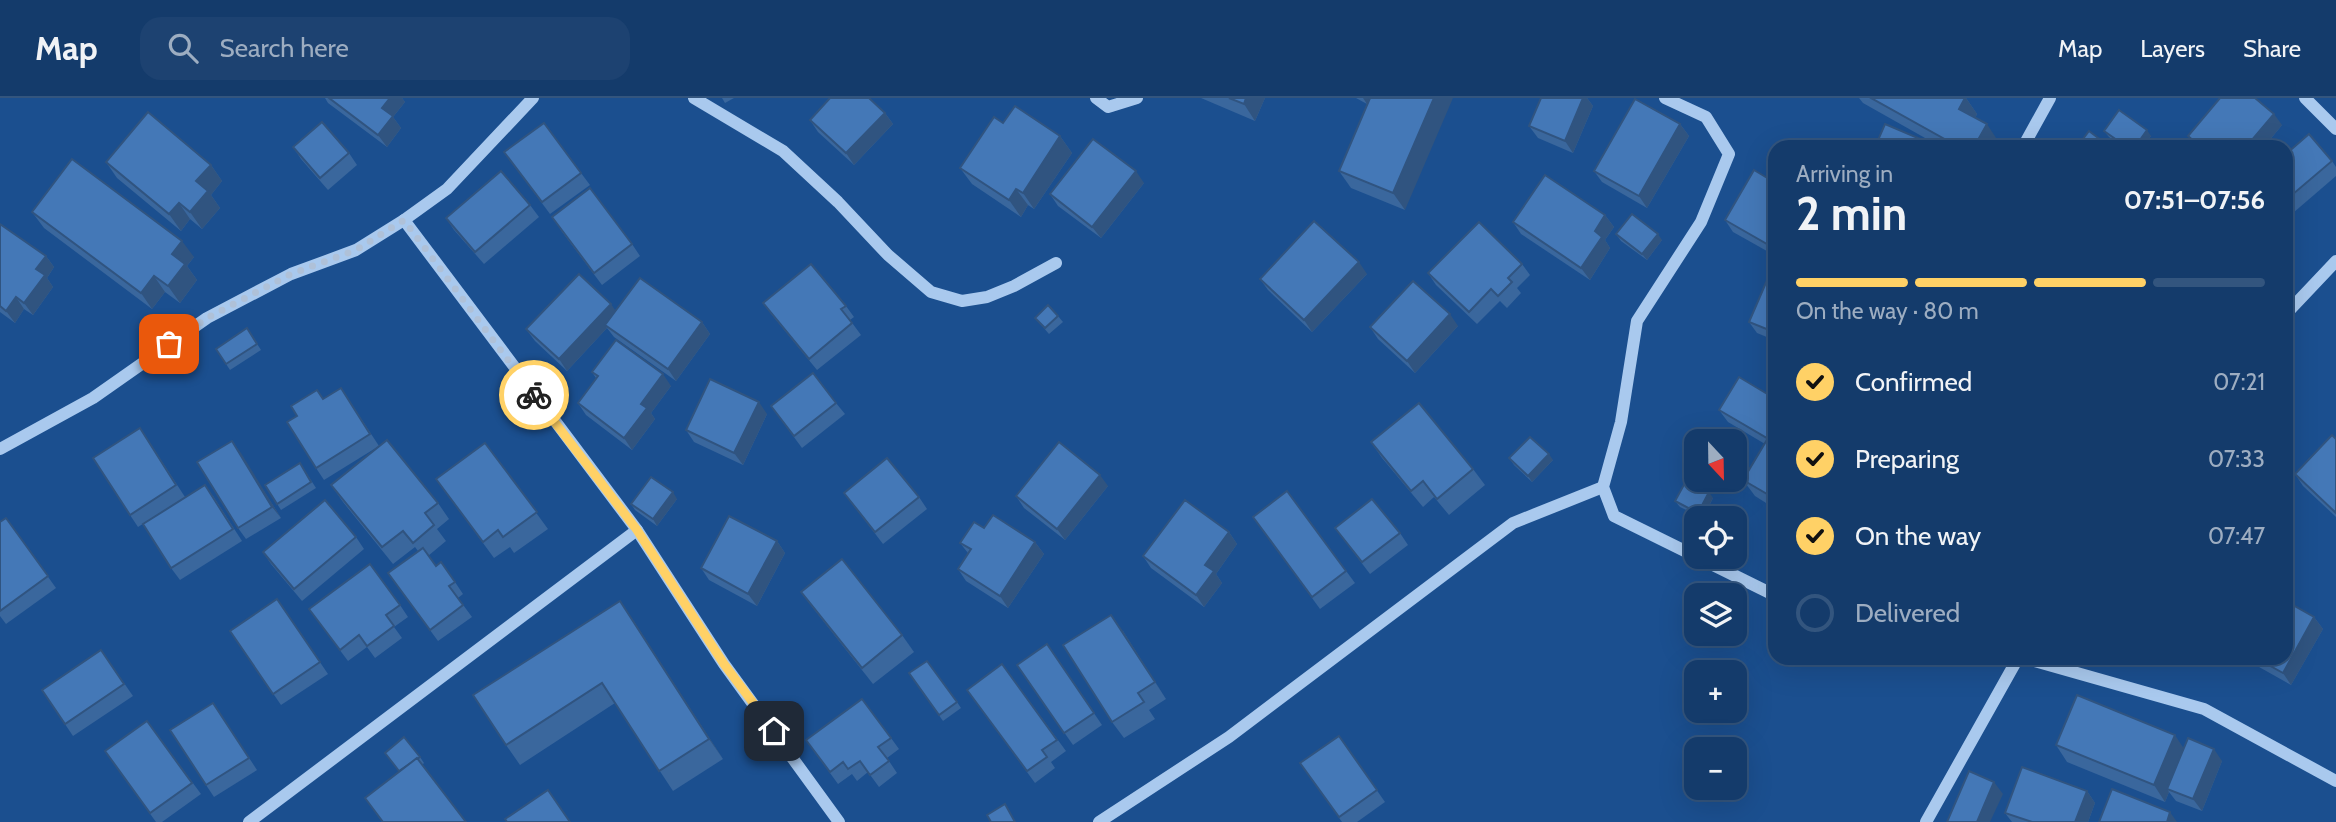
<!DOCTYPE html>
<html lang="en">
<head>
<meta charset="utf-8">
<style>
	body { margin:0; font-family:Cabin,sans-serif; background:#1d4271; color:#f1f3f6; height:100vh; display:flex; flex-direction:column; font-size:26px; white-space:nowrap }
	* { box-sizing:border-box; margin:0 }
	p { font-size:23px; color:#9dadc1 }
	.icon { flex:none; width:38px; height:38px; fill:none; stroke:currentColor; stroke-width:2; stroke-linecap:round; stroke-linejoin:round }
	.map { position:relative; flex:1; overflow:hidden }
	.side { position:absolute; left:1768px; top:42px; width:525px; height:525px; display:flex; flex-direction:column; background:#143b6b; border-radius:21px; box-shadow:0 7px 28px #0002,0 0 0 2px #33557e }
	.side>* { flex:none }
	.needle { width:46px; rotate:158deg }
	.buttons { position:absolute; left:1684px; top:331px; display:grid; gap:14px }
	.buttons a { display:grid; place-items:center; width:63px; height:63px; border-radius:14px; background:#143b6b; box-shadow:0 7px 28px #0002,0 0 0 2px #33557e; font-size:35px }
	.pin { position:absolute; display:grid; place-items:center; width:60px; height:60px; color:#fff; margin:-30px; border-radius:14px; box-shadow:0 4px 10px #0006 }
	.courier { position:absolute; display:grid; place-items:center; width:70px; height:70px; margin:-35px; border:5px solid #ffd166; border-radius:50%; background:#fff; color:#222; box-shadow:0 2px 9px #0007 }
	.summary em { font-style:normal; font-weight:700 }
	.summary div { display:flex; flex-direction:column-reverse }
	.summary { display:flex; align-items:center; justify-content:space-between; height:119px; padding:0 28px }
	h1 { font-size:46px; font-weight:700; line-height:52px }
	.bar { display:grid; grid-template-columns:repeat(4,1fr); gap:10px 7px; align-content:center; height:84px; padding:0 28px }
	.bar i { height:9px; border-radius:5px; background:#33557e }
	.bar .current { background:#ffd166 }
	.bar p { grid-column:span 4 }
	ol { padding:0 28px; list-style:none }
	li { display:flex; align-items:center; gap:21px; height:77px }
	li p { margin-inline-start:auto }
	li .icon { padding:7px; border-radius:50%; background:#ffd166; color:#111; stroke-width:4 }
	li:last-child { color:#9dadc1 }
	li i { width:38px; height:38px; border:4px solid #33557e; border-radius:50% }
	header { display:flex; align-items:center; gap:42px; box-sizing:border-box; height:98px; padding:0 35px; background:#143b6b; border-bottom:2px solid #33557e }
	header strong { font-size:33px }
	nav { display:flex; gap:38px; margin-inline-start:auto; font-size:24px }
	.search { width:490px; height:63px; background:#1d4271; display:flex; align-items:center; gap:18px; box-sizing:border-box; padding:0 24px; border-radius:21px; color:#9dadc1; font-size:26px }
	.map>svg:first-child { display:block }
</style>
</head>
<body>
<header>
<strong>Map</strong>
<div class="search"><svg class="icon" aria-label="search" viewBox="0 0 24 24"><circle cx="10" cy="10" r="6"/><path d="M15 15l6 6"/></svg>Search here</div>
<nav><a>Map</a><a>Layers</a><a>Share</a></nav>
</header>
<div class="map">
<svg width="2336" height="724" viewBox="0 0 2336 724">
	<rect width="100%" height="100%" fill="#1b4f8f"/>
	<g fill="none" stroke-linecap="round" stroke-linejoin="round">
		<g stroke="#a9c9ee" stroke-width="12">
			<path d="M694 0 783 53 838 104 888 157 931 194 962 203 987 199 1014 188 1056 165"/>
			<path d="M1096 0 1108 9 1137 0"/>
			<path d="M1665 0 1706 19 1729 56 1701 124 1637 223 1621 324 1603 389 1614 418 1774 497"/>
			<path d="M2305 0 2336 31"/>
			<path d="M2023 49 2050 0"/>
			<path d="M404 122 637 432 724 566 839 724"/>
			<path d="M2286 216 2336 163"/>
			<path d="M0 351 93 300 207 220 291 176 356 152 404 122 447 91 533 0"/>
			<path d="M2024 560 2204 611 2336 683"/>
			<path d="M249 724 637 432"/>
			<path d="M1099 724 1229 639 1513 425 1603 389"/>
			<path d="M1926 724 2018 560"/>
		</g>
	</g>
	<g fill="#3a679d">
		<path d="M325 0H402L405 4 393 19 401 30 387 49 328 5Z"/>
		<path d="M722 0H734L725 5Z"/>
		<path d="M1201 0H1265L1255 23Z"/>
		<path d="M1356 0H1370L1367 6Z"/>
		<path d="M1370 0 1405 112 1351 90 1339 73Z"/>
		<path d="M1541 0H1587L1593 8 1573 55 1538 40 1529 28Z"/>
		<path d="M1859 0H1966L1977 16 1975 20 1998 43 1995 49H1941L1863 5Z"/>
		<path d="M885 15 893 26 854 67 818 34 810 22Z"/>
		<path d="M1003 25 1060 38 1072 55 1034 111 1028 107 1021 119 972 86 960 70Z"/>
		<path d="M1680 26 1689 38 1647 110 1602 84 1594 73Z"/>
		<path d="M2282 27 2264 49H2196L2188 38Z"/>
		<path d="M2104 33 2151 38 2143 49H2123L2109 39Z"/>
		<path d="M293 49 349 55 357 67 328 92 301 61Z"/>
		<path d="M504 54 581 75 590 87 550 116Z"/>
		<path d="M2286 56 2332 63 2336 69V78L2286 121Z"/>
		<path d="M106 64 211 67 222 83 211 97 220 110 202 131 190 121 181 133 117 80Z"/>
		<path d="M1774 84V157L1733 134 1725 122Z"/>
		<path d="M1144 85 1101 140 1058 108 1050 96Z"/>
		<path d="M530 107 539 119 484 166 454 132 446 120Z"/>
		<path d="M32 114 194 159 187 168 197 182 180 205 165 194 152 211 44 130Z"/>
		<path d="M1605 117 1614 129 1605 142 1610 150 1590 182 1521 136 1513 124Z"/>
		<path d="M0 126 46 158 54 169 47 180 53 189 33 217 24 211 15 225 0 214Z"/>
		<path d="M560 131 632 146 640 158 602 187Z"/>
		<path d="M1616 136 1662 142 1647 162 1621 143Z"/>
		<path d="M1522 166 1530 177 1517 190 1521 195 1507 210 1500 203 1477 226 1436 187 1428 175Z"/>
		<path d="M1774 166V242L1757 235 1749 224Z"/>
		<path d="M1367 176 1312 234 1268 192 1260 181Z"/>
		<path d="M763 205 846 208 854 219 850 222 861 237 817 272 772 217Z"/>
		<path d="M616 213 702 224 710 236 676 283 614 239 607 230 567 273 535 243 526 231Z"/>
		<path d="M1058 218 1063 224 1049 236 1035 220Z"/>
		<path d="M1458 228 1415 275 1378 241 1370 229Z"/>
		<path d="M247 230 261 252 230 272 216 251Z"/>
		<path d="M592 274 671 288 651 315 655 321 632 352 586 317 578 305 596 280Z"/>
		<path d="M341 290 379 348 324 382 316 370 323 301Z"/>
		<path d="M1774 300V410L1755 398 1743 382 1765 346 1728 324 1719 312Z"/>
		<path d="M836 305 845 316 802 350 771 308Z"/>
		<path d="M767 316 743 367 694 344 686 332Z"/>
		<path d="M140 330 185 399 138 429 130 417Z"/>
		<path d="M2336 341V419L2303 388 2295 376Z"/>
		<path d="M232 343 281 420 246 441 238 430Z"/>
		<path d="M1371 344 1473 371 1485 387 1449 417 1434 399 1423 409 1382 360Z"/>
		<path d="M485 345 548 431 514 455 510 449 494 460 436 381Z"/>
		<path d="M1509 360 1553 362 1532 384 1514 367Z"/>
		<path d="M300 365 316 390 281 412 265 387Z"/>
		<path d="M331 387 438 405 449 421 437 431 446 443 428 458 436 468 455 484 463 496 458 500 472 519 438 543 388 475 418 453 415 449 393 466 343 404Z"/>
		<path d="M1108 388 1065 442 1024 410 1016 398Z"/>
		<path d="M1287 393 1355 485 1320 511 1253 419Z"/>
		<path d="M844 395 919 399 927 411 883 446Z"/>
		<path d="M213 398 242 443 180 482 171 470Z"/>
		<path d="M1713 400 1703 420 1680 409 1675 403Z"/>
		<path d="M677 401 657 428 635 412 631 406Z"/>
		<path d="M6 420 56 490 6 526 0 518V424Z"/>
		<path d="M984 430 1035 444 1044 456 1008 510 966 483 958 471 968 455 960 445Z"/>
		<path d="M1335 430 1400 435 1408 447 1370 476Z"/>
		<path d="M1229 434 1237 446 1216 476 1222 485 1204 509 1151 470 1143 458Z"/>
		<path d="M356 439 364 451 302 503 271 466 263 454Z"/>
		<path d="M777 443 785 455 757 508 709 482 701 470Z"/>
		<path d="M801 494 902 537 914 554 873 586 813 510Z"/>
		<path d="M277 501 328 576 281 607 230 533Z"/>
		<path d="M620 503 723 661 673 693 615 605 520 667 506 647Z"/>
		<path d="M400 507 408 519 394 529 402 540 375 560 367 549 348 563 309 511Z"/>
		<path d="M2314 519 2323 531 2291 587 2243 560H2286Z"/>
		<path d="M1123 533 1166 601 1149 612 1155 621 1124 640 1112 624Z"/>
		<path d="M1047 546 1102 627 1073 647 1017 567Z"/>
		<path d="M101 552 133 598 73 638 42 592Z"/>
		<path d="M1002 566 1066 653 1051 664 1055 670 1035 685 967 592Z"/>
		<path d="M909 575 957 604 961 610 943 623Z"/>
		<path d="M221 617 257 672 214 699 206 687Z"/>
		<path d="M147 623 201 696 162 724H156L105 653Z"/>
		<path d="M1339 638 1385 704 1357 724H1342L1300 665Z"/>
		<path d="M891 640 899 651 887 660 897 675 879 689 868 674 857 683 852 676 838 686 806 642Z"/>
		<path d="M2056 647 2184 650 2222 663 2202 713 2176 703 2169 694 2165 704 2067 664Z"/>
		<path d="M420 659 424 665 422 667 466 724H382L365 700Z"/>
		<path d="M2087 693 2095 705 2088 724H2012L2005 715Z"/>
	</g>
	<g fill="#305480">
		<path d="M390 0H402L405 4 393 19 401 30 387 49 378 37 382 10Z"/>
		<path d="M1246 0H1265L1255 23 1244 6Z"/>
		<path d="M1363 0H1370L1367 6Z"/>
		<path d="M1434 0H1453L1405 112 1393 95Z"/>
		<path d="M1583 0H1587L1593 8 1573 55 1565 43Z"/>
		<path d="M1957 0H1966L1977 16 1971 28 1959 11Z"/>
		<path d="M885 15 893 26 854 67 846 55Z"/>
		<path d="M2274 16 2282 27 2264 49H2246Z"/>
		<path d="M1680 26 1689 38 1647 110 1639 98Z"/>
		<path d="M1987 26 1998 43 1995 49H1974Z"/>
		<path d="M2147 32 2151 38 2143 49H2135Z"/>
		<path d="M1060 38 1072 55 1034 111 1023 95Z"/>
		<path d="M211 67 222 83 211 97 220 110 202 131 190 114 196 83Z"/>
		<path d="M1136 73 1144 85 1101 140 1092 129Z"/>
		<path d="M1016 91 1028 107 1021 119 1009 102Z"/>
		<path d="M179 105 190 121 181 133 169 116Z"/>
		<path d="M1605 117 1614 129 1605 142 1610 150 1590 182 1581 170 1595 133Z"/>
		<path d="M1658 136 1662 142 1647 162 1642 156Z"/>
		<path d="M182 143 194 159 187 168 197 182 180 205 168 188 172 156Z"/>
		<path d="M46 158 54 169 47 180 53 189 33 217 24 205 36 171Z"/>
		<path d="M1359 164 1367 176 1312 234 1304 222Z"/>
		<path d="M154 178 165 194 152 211 141 195Z"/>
		<path d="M16 199 24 211 15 225 6 213Z"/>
		<path d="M611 206 619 218 605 227 607 230 567 273 559 261Z"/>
		<path d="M1450 216 1458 228 1415 275 1407 263Z"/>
		<path d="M702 224 710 236 676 283 668 271Z"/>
		<path d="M663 276 671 288 651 315 655 321 632 352 624 340 641 306Z"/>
		<path d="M759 304 767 316 743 367 734 355Z"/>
		<path d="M232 343 241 355 281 420 272 409Z"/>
		<path d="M1549 356 1553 362 1532 384 1528 378Z"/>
		<path d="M1100 377 1108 388 1065 442 1057 431Z"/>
		<path d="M673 394 677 401 657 428 653 421Z"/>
		<path d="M1709 394 1713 400 1702 420 1698 415Z"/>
		<path d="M1229 434 1237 446 1216 476 1222 485 1204 509 1196 497 1205 467Z"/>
		<path d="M777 443 785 455 757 508 748 496Z"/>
		<path d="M1035 444 1044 456 1008 510 1000 498Z"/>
		<path d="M620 503 634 523 723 661 709 641Z"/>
		<path d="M1111 517 1123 533 1166 601 1155 584Z"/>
		<path d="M2314 519 2323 531 2291 587 2283 575Z"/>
		<path d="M2175 637 2186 654 2167 691 2169 694 2165 704 2154 687Z"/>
		<path d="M2214 651 2222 663 2202 713 2193 701Z"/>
		<path d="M1994 684 2003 696 1990 724H1977Z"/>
		<path d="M2087 693 2095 705 2088 724H2075Z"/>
		<path d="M2170 714 2177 724H2167Z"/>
	</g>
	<g fill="#4478b7" stroke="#305480" stroke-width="2">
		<path d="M329 0H390L382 10 393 18 378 37Z"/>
		<path d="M830 0H869L885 15 846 55 810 22Z"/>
		<path d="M1229 0H1246L1244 6Z"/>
		<path d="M1370 0H1434L1393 95 1339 73Z"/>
		<path d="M1541 0H1583L1565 43 1529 28Z"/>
		<path d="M1871 0H1965L1959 11 1987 26 1974 49H1959Z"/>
		<path d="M2220 0H2255L2274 16 2246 49H2201L2188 38Z"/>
		<path d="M1635 1 1680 26 1639 98 1594 73Z"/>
		<path d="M1015 8 1060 38 1023 95 1016 91 1009 102 960 70 994 19 1003 25Z"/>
		<path d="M2119 12 2147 32 2135 49H2127L2104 33Z"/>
		<path d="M148 14 211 67 196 83 208 93 190 114 179 105 169 116 106 64Z"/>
		<path d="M322 24 349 55 320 80 293 49Z"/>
		<path d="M544 25 581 75 542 104 504 54Z"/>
		<path d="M1885 26 1932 46 1930 49H1875Z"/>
		<path d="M2089 33 2110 49H2077Z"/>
		<path d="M2309 36 2332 63 2286 102V56Z"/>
		<path d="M1093 41 1136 73 1092 129 1050 96Z"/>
		<path d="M72 61 182 143 172 156 185 166 168 188 154 178 141 195 32 114Z"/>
		<path d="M1754 72 1774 84V150L1725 122Z"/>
		<path d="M501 73 530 107 475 154 446 120Z"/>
		<path d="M1545 77 1605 117 1595 133 1602 139 1581 170 1513 124Z"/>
		<path d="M590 90 632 146 594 175 552 119Z"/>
		<path d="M1632 116 1658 136 1642 156 1616 136Z"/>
		<path d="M1314 123 1359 164 1304 222 1260 181Z"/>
		<path d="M1479 124 1522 166 1508 180 1512 184 1498 198 1491 191 1469 214 1428 175Z"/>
		<path d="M0 126 46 158 36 171 45 177 24 205 16 199 6 213 0 208Z"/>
		<path d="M811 166 846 208 841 211 852 225 809 261 763 205Z"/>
		<path d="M1774 166V234L1749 224Z"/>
		<path d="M579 176 611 206 559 261 526 231Z"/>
		<path d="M640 180 702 224 668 271 605 227Z"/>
		<path d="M1413 183 1450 216 1407 263 1370 229Z"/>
		<path d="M1048 207 1058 218 1045 230 1035 220Z"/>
		<path d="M247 230 257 246 226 266 216 251Z"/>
		<path d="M616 242 663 276 641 306 647 310 624 340 578 305 598 278 592 274Z"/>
		<path d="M813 275 836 305 794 338 771 308Z"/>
		<path d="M1739 279 1774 300V327L1767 340 1719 312Z"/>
		<path d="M710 281 759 304 734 355 686 332Z"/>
		<path d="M341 290 370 336 316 370 287 324 297 318 291 308 317 292 323 301Z"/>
		<path d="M1419 305 1473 371 1437 401 1423 383 1411 393 1371 344Z"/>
		<path d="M140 330 176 387 130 417 93 360Z"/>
		<path d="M1774 330V400L1743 382Z"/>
		<path d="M2332 337 2336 341V415L2295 376Z"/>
		<path d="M1530 339 1549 356 1528 378 1509 360Z"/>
		<path d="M387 342 438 405 425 415 434 427 413 445 403 433 382 449 331 387Z"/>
		<path d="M232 343 272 409 238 430 197 364Z"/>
		<path d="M1059 344 1100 377 1057 431 1016 398Z"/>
		<path d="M485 345 537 414 503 439 498 432 483 444 436 381Z"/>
		<path d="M887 360 919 399 875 434 844 395Z"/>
		<path d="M300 365 311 384 277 406 265 387Z"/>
		<path d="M651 379 673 394 653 421 631 406Z"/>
		<path d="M1686 383 1709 394 1698 415 1675 403Z"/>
		<path d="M205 387 233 431 171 470 143 426Z"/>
		<path d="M1287 393 1346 473 1312 499 1253 419Z"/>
		<path d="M1372 401 1400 435 1362 464 1335 430Z"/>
		<path d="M325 402 356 439 294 491 263 454Z"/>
		<path d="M1185 402 1229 434 1205 467 1214 473 1196 497 1143 458Z"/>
		<path d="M993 417 1035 444 1000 498 958 471 971 451 960 445 974 424 984 430Z"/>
		<path d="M729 418 777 443 748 496 701 470Z"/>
		<path d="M6 420 48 478 0 513V424Z"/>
		<path d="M423 450 436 468 441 464 455 484 449 488 463 507 430 532 388 475Z"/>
		<path d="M842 461 902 537 862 570 801 494Z"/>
		<path d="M370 466 400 507 386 517 394 528 367 548 359 537 340 552 309 511Z"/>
		<path d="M277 501 320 564 273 596 230 533Z"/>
		<path d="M620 503 709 641 659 673 602 585 506 647 473 597Z"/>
		<path d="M2286 503 2314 519 2283 575 2256 560H2286Z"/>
		<path d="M1111 517 1155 584 1138 595 1144 604 1112 624 1063 547Z"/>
		<path d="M1047 546 1094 615 1064 635 1017 567Z"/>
		<path d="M101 552 124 586 65 626 42 592Z"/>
		<path d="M927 563 957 604 939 617 909 575Z"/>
		<path d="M1002 566 1057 642 1042 652 1047 659 1027 673 967 592Z"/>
		<path d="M2077 597 2175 637 2154 687 2056 647Z"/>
		<path d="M862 601 891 640 878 649 889 663 870 677 860 663 848 671 843 664 830 674 806 642Z"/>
		<path d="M213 605 249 660 206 687 170 632Z"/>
		<path d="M147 623 192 685 150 715 105 653Z"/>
		<path d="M1339 638 1377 692 1339 719 1300 665Z"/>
		<path d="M404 639 420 659 399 673 385 655Z"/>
		<path d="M2188 640 2214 651 2193 701 2167 691Z"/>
		<path d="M417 660 466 724H383L365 700Z"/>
		<path d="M2022 669 2087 693 2075 724H2032L2005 715Z"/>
		<path d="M1969 673 1994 684 1977 724H1947Z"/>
		<path d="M2112 691 2170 714 2167 724H2099Z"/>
		<path d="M548 692 570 724H507L505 721Z"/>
		<path d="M1005 706 1015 724H991L987 717Z"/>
	</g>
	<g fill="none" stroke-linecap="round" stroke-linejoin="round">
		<path stroke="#afc1d8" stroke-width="7" stroke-dasharray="0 12.6" d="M169 246 207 220 291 176 356 152 404 122 534 297"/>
		<path stroke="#ffd166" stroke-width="9" d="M534 297 637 432 724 566 774 633"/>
	</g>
</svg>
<div class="buttons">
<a><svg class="needle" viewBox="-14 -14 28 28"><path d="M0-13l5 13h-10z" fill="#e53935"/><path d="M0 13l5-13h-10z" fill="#9dadc1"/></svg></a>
<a><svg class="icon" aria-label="locate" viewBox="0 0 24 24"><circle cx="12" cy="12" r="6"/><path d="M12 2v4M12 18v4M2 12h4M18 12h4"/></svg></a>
<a><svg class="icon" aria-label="layers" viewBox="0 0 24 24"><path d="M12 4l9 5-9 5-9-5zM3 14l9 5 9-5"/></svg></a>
<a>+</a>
<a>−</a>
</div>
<div class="pin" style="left:169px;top:246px;background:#ea580c"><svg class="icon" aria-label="bag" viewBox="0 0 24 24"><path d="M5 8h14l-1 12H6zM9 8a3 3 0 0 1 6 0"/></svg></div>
<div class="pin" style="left:774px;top:633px;background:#1f2937"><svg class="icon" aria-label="home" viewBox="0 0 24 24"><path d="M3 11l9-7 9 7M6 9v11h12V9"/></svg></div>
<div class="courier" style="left:534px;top:297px"><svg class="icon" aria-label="bike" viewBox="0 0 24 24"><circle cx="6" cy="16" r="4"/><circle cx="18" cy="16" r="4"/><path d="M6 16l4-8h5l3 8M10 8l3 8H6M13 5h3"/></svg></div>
<section class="side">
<div class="summary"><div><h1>2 min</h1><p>Arriving in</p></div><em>07:51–07:56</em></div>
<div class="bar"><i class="current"></i><i class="current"></i><i class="current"></i><i></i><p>On the way · 80 m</p></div>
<ol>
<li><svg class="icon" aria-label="check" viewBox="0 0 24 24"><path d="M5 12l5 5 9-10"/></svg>Confirmed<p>07:21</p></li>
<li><svg class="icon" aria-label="check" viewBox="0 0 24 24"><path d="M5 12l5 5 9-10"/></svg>Preparing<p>07:33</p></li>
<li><svg class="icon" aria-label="check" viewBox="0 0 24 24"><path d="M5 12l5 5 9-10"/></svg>On the way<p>07:47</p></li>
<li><i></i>Delivered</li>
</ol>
</section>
</div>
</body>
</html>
